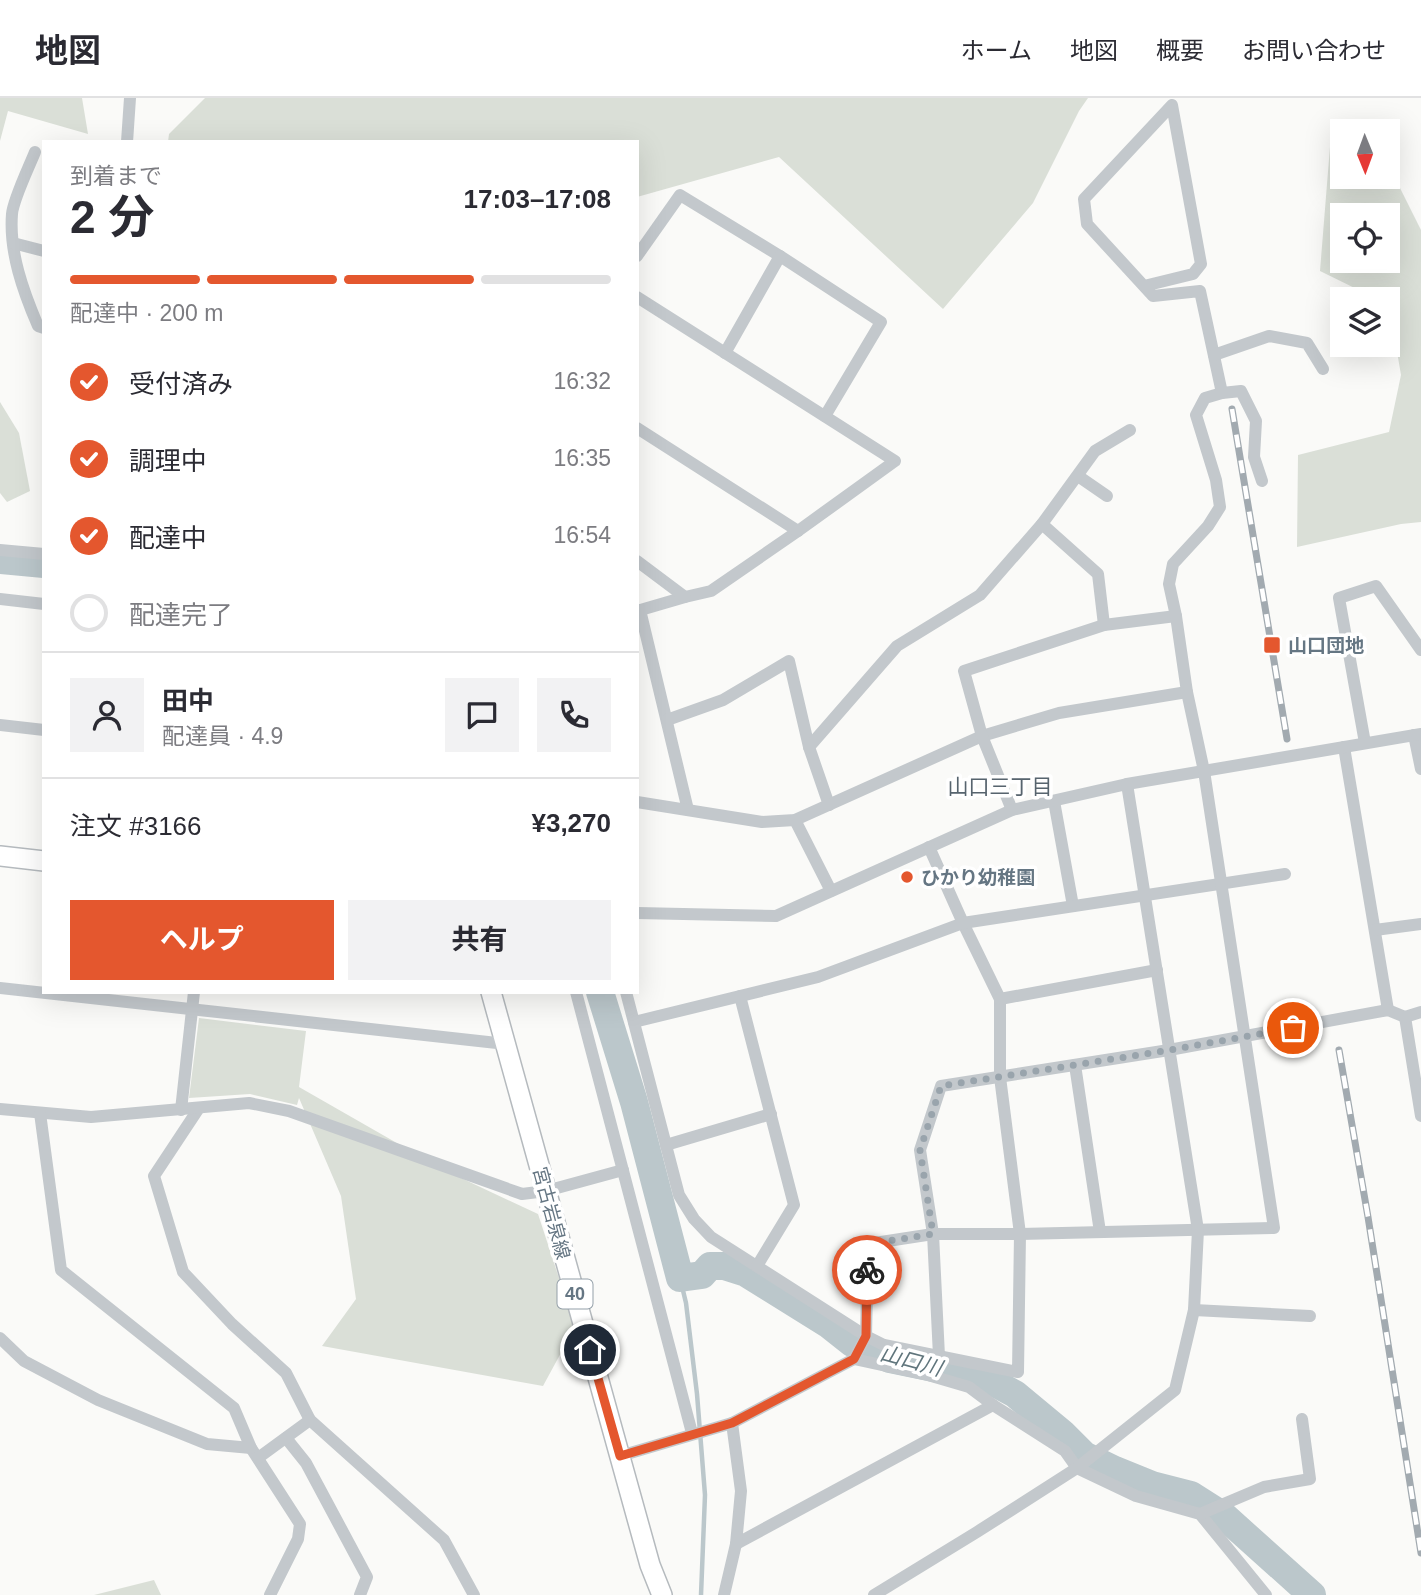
<!DOCTYPE html>
<html lang="ja">
<head>
<meta charset="utf-8">
<style>
	body { margin:0; font-family:Arial,"Noto Sans JP",sans-serif; background:#f2f2f3; color:#2b2b33; height:100vh; display:flex; flex-direction:column; font-size:26px; white-space:nowrap }
	* { box-sizing:border-box; margin:0 }
	p { font-size:23px; color:#7c7c81 }
	.icon { flex:none; width:38px; height:38px; fill:none; stroke:currentColor; stroke-width:2; stroke-linecap:round; stroke-linejoin:round }
	.map { position:relative; flex:1; overflow:hidden }
	.details { position:absolute; left:42px; top:42px; width:597px; height:854px; display:flex; flex-direction:column; background:#fff; border-radius:0px; box-shadow:0 7px 28px #0002 }
	.details>* { flex:none }
	.needle { width:46px; rotate:179deg }
	.fabs { position:absolute; left:1330px; top:21px; display:grid; gap:14px }
	.fabs a { display:grid; place-items:center; width:70px; height:70px; border-radius:0px; background:#fff; box-shadow:0 7px 28px #0002; font-size:35px }
	.pin { position:absolute; display:grid; place-items:center; width:60px; height:60px; color:#fff; margin:-30px; border:4px solid #fff; border-radius:50%; box-shadow:0 2px 7px #0007 }
	.courier { position:absolute; display:grid; place-items:center; width:70px; height:70px; margin:-35px; border:5px solid #e4572e; border-radius:50%; background:#fff; color:#222; box-shadow:0 2px 9px #0007 }
	.summary em { font-style:normal; font-weight:700 }
	.summary div { display:flex; flex-direction:column-reverse }
	.summary { display:flex; align-items:center; justify-content:space-between; height:119px; padding:0 28px }
	h1 { font-size:46px; font-weight:700; line-height:52px }
	.bar { display:grid; grid-template-columns:repeat(4,1fr); gap:10px 7px; align-content:center; height:84px; padding:0 28px }
	.bar i { height:9px; border-radius:5px; background:#e1e1e2 }
	.bar .on { background:#e4572e }
	.bar p { grid-column:span 4 }
	.line { display:flex; align-items:center; gap:18px; padding:0 28px; border-top:2px solid #e1e1e2 }
	.line div { flex:1 }
	.round { display:grid; place-items:center; flex:none; width:74px; height:74px; border-radius:0px; background:#f2f2f3 }
	ol { padding:0 28px; list-style:none }
	li { display:flex; align-items:center; gap:21px; height:77px }
	li p { margin-inline-start:auto }
	li .icon { padding:7px; border-radius:50%; background:#e4572e; color:#fff; stroke-width:4 }
	li:last-child { color:#7c7c81 }
	li i { width:38px; height:38px; border:4px solid #e1e1e2; border-radius:50% }
	.button { display:flex; gap:14px; margin-top:auto; padding:14px 28px }
	.button a { flex:1; height:80px; border-radius:0px; background:#e4572e; color:#fff; font-size:28px; font-weight:700; line-height:80px; text-align:center }
	.button a+a { background:#f2f2f3; color:#2b2b33 }
	header { display:flex; align-items:center; gap:42px; box-sizing:border-box; height:98px; padding:0 35px; background:#fff; border-bottom:2px solid #e1e1e2 }
	header strong { font-size:33px }
	nav { display:flex; gap:38px; margin-inline-start:auto; font-size:24px }
	.map>svg:first-child { display:block }
</style>
</head>
<body>
<header>
<strong>地図</strong>
<nav><a>ホーム</a><a>地図</a><a>概要</a><a>お問い合わせ</a></nav>
</header>
<div class="map">
<svg width="1421" height="1497" viewBox="0 0 1421 1497">
	<rect width="100%" height="100%" fill="#fafaf8"/>
	<g fill="#dadfd7" fill-rule="evenodd">
		<path d="M0 0H82L88 36 8 13 0 43Z"/>
		<path d="M205 0H1088L1079 13 1033 105 943 211 779 59 637 99V44H168L169 36Z"/>
		<path d="M1332 24 1351 33H1342V79H1388V66L1421 132V424L1401 426 1297 449 1298 357 1389 334 1401 277 1388 201H1377L1320 173ZM1342 117H1388V163H1342Z"/>
		<path d="M0 304 19 335 30 393 7 404 0 395Z"/>
		<path d="M199 920 306 933 299 989 444 1072 538 1116 575 1229 543 1288 322 1248 356 1201 341 1098 299 1000 297 1007 250 996 189 1000Z"/>
		<path d="M154 1482 161 1497H94Z"/>
	</g>
	<g fill="none" stroke-linecap="round" stroke-linejoin="round">
		<path stroke="#bbc7cb" stroke-width="4.5" d="M680 1180 686 1205 697 1296 705 1397 701 1497"/>
		<g stroke="#bbc7cb" stroke-width="28">
			<path d="M0 462 44 466"/>
			<path d="M600 894 634 1004 680 1180 702 1177 710 1168H724L746 1175 828 1226 852 1245 890 1261 987 1281 1015 1296 1062 1335 1084 1357 1115 1372 1152 1387 1191 1397 1224 1418 1312 1497"/>
		</g>
		<g stroke="#b5babe" stroke-width="22">
			<g id="primary">
				<path d="M0 758 44 763"/>
				<path d="M491 894 650 1467 662 1497"/>
			</g>
		</g>
		<g stroke="#c3c8cc" stroke-width="12">
			<path d="M127 44 130 0"/>
			<path d="M35 54C29 69 13 102 12 116 9 154 23 193 38 228L44 230"/>
			<path d="M13 145 44 153"/>
			<path d="M637 158 680 97 780 158 881 224 825 318"/>
			<path d="M1144 188 1193 176 1201 166 1172 7 1084 101 1087 126 1153 198 1200 193 1222 295"/>
			<path d="M637 199 895 363 798 433 711 493 685 499 637 513"/>
			<path d="M725 255 780 158"/>
			<path d="M1214 257 1269 238 1307 245 1323 271"/>
			<path d="M637 330 798 433"/>
			<path d="M1078 378 1107 398"/>
			<path d="M1042 426 1098 476 1104 527"/>
			<path d="M0 452 44 456"/>
			<path d="M637 463 685 499"/>
			<path d="M0 501 44 506"/>
			<path d="M640 512 688 712"/>
			<path d="M667 622 723 602 789 563 809 649 829 707"/>
			<path d="M0 627 44 632"/>
			<path d="M1414 637 1421 671"/>
			<path d="M1365 645 1339 500 1376 488 1421 552"/>
			<path d="M809 649 897 548 980 497 1042 426 1095 353 1130 332"/>
			<path d="M1344 649 1388 912"/>
			<path d="M1054 703 1073 808"/>
			<path d="M637 704 762 724 795 722 982 638 1059 615 1187 594"/>
			<path d="M1012 712 982 638 964 573 1104 527 1176 518"/>
			<path d="M795 722 831 793"/>
			<path d="M637 815 776 818 1012 712 1127 686 1421 636"/>
			<path d="M1375 832 1421 826"/>
			<path d="M0 890 506 946"/>
			<path d="M576 894 692 1335"/>
			<path d="M626 894 679 1097 694 1121 711 1139 866 1238 884 1247 1018 1274 1020 1136 1000 979V901L963 825 929 749"/>
			<path d="M740 898 794 1107 757 1168"/>
			<path d="M1000 901 1157 872"/>
			<path d="M1405 919 1421 1018"/>
			<path d="M634 924 818 879 963 825 1285 776"/>
			<path d="M1075 967 1100 1134"/>
			<path d="M199 1010 154 1078 183 1174 232 1226 286 1275 310 1322"/>
			<path d="M0 1011 91 1019 249 1005 289 1013 522 1096 546 1093 623 1072"/>
			<path d="M181 1012 194 894"/>
			<path d="M40 1015 61 1172 234 1310 251 1350 300 1426 298 1441 270 1497"/>
			<path d="M666 1047 771 1016"/>
			<path d="M1194 1212 1310 1218"/>
			<path d="M0 1240 24 1263 98 1302 207 1346 251 1350"/>
			<path d="M939 1258 933 1136 920 1052 941 988 1169 952 1388 912 1405 919 1421 914"/>
			<path d="M854 1261 928 1277 969 1289 993 1307 1065 1353 1077 1370 1136 1398 1200 1416 1266 1497"/>
			<path d="M286 1340 306 1365 367 1479 360 1497"/>
			<path d="M620 1358 732 1325 854 1261 866 1238 868 1146 933 1136H1020L1274 1130 1204 673 1187 594 1176 518 1169 486 1173 466 1208 428 1220 409 1216 382 1196 317 1205 300 1222 295 1241 293 1256 323 1254 359 1262 383"/>
			<path d="M258 1360 310 1322 444 1442 474 1497"/>
			<path d="M1200 1416 1264 1389 1310 1381 1302 1321"/>
			<path d="M736 1446 993 1307"/>
			<path d="M724 1497 736 1446 741 1393 732 1325"/>
			<path d="M874 1497 977 1434 1077 1370 1175 1292 1194 1212 1198 1132 1127 686"/>
		</g>
		<use href="#primary" stroke="#fff" stroke-width="19"/>
		<g stroke="#a2aab0" stroke-width="7">
			<g id="rail">
				<path d="M1232 311 1287 641"/>
				<path d="M1339 952 1368 1119 1421 1455"/>
			</g>
		</g>
		<use href="#rail" stroke="#fff" stroke-width="4.5" stroke-dasharray="13" stroke-linecap="butt"/>
	</g>
	<g fill="none" stroke-linecap="round" stroke-linejoin="round">
		<path stroke="#99a4ac" stroke-width="7" stroke-dasharray="0 12.6" d="M867 1172 868 1146 933 1136 920 1052 941 988 1170 952 1293 930"/>
		<path stroke="#e4572e" stroke-width="9" d="M590 1252 620 1358 732 1325 854 1261 866 1238 867 1172"/>
	</g>
	<g fill="#e4572e" stroke="#fff" stroke-width="2.5">
		<rect x="1263" y="538" width="18" height="18" rx="3.5"/>
		<circle cx="907" cy="779" r="7"/>
	</g>
	<g text-anchor="middle" stroke-width="7" stroke-linejoin="round" paint-order="stroke">
		<rect fill="#fff" stroke="#939fa8" stroke-width="2" x="557.5" y="1181.5" width="35" height="29" rx="5"/>
		<g font-size="18" font-weight="bold" fill="#657683">
			<text x="575" y="1202">40</text>
		</g>
		<g font-size="19" font-weight="bold" fill="#657683" stroke="#fff" text-anchor="start">
			<text x="1288" y="554">山口団地</text>
			<text x="921" y="786">ひかり幼稚園</text>
		</g>
		<g font-size="19" fill="#657683" stroke="#fff">
			<text transform="translate(552 1115) rotate(75)" y="7">宮古岩泉線</text>
		</g>
		<g font-size="21" fill="#57646e" stroke="#fff">
			<text x="1000" y="696">山口三丁目</text>
		</g>
		<g font-size="21" font-style="italic" fill="#60757c" stroke="#fff">
			<text transform="translate(911 1263) rotate(15)" y="7">山口川</text>
		</g>
	</g>
</svg>
<div class="fabs">
<a><svg class="needle" viewBox="-14 -14 28 28"><path d="M0-13l5 13h-10z" fill="#e53935"/><path d="M0 13l5-13h-10z" fill="#7c7c81"/></svg></a>
<a><svg class="icon" aria-label="locate" viewBox="0 0 24 24"><circle cx="12" cy="12" r="6"/><path d="M12 2v4M12 18v4M2 12h4M18 12h4"/></svg></a>
<a><svg class="icon" aria-label="layers" viewBox="0 0 24 24"><path d="M12 4l9 5-9 5-9-5zM3 14l9 5 9-5"/></svg></a>
</div>
<div class="pin" style="left:1293px;top:930px;background:#ea580c"><svg class="icon" aria-label="bag" viewBox="0 0 24 24"><path d="M5 8h14l-1 12H6zM9 8a3 3 0 0 1 6 0"/></svg></div>
<div class="pin" style="left:590px;top:1252px;background:#1f2937"><svg class="icon" aria-label="home" viewBox="0 0 24 24"><path d="M3 11l9-7 9 7M6 9v11h12V9"/></svg></div>
<div class="courier" style="left:867px;top:1172px"><svg class="icon" aria-label="bike" viewBox="0 0 24 24"><circle cx="6" cy="16" r="4"/><circle cx="18" cy="16" r="4"/><path d="M6 16l4-8h5l3 8M10 8l3 8H6M13 5h3"/></svg></div>
<section class="details">
<div class="summary"><div><h1>2 分</h1><p>到着まで</p></div><em>17:03–17:08</em></div>
<div class="bar"><i class="on"></i><i class="on"></i><i class="on"></i><i></i><p>配達中 · 200 m</p></div>
<ol>
<li><svg class="icon" aria-label="check" viewBox="0 0 24 24"><path d="M5 12l5 5 9-10"/></svg>受付済み<p>16:32</p></li>
<li><svg class="icon" aria-label="check" viewBox="0 0 24 24"><path d="M5 12l5 5 9-10"/></svg>調理中<p>16:35</p></li>
<li><svg class="icon" aria-label="check" viewBox="0 0 24 24"><path d="M5 12l5 5 9-10"/></svg>配達中<p>16:54</p></li>
<li><i></i>配達完了</li>
</ol>
<div class="line" style="height:126px"><a class="round"><svg class="icon" aria-label="person" viewBox="0 0 24 24"><circle cx="12" cy="8" r="4"/><path d="M4 21q1-7 8-7t8 7"/></svg></a><div><b>田中</b><p>配達員 · 4.9</p></div><a class="round"><svg class="icon" aria-label="chat" viewBox="0 0 24 24"><path d="M4 5h16v11H9l-5 4z"/></svg></a><a class="round"><svg class="icon" aria-label="phone" viewBox="0 0 24 24"><path d="M5 4h4l2 5-3 2q2 4 5 5l2-3 5 2v4C11 20 4 13 5 4z"/></svg></a></div>
<div class="line" style="height:91px"><div>注文 #3166</div><b>¥3,270</b></div>
<div class="button"><a>ヘルプ</a><a>共有</a></div>
</section>
</div>
</body>
</html>
